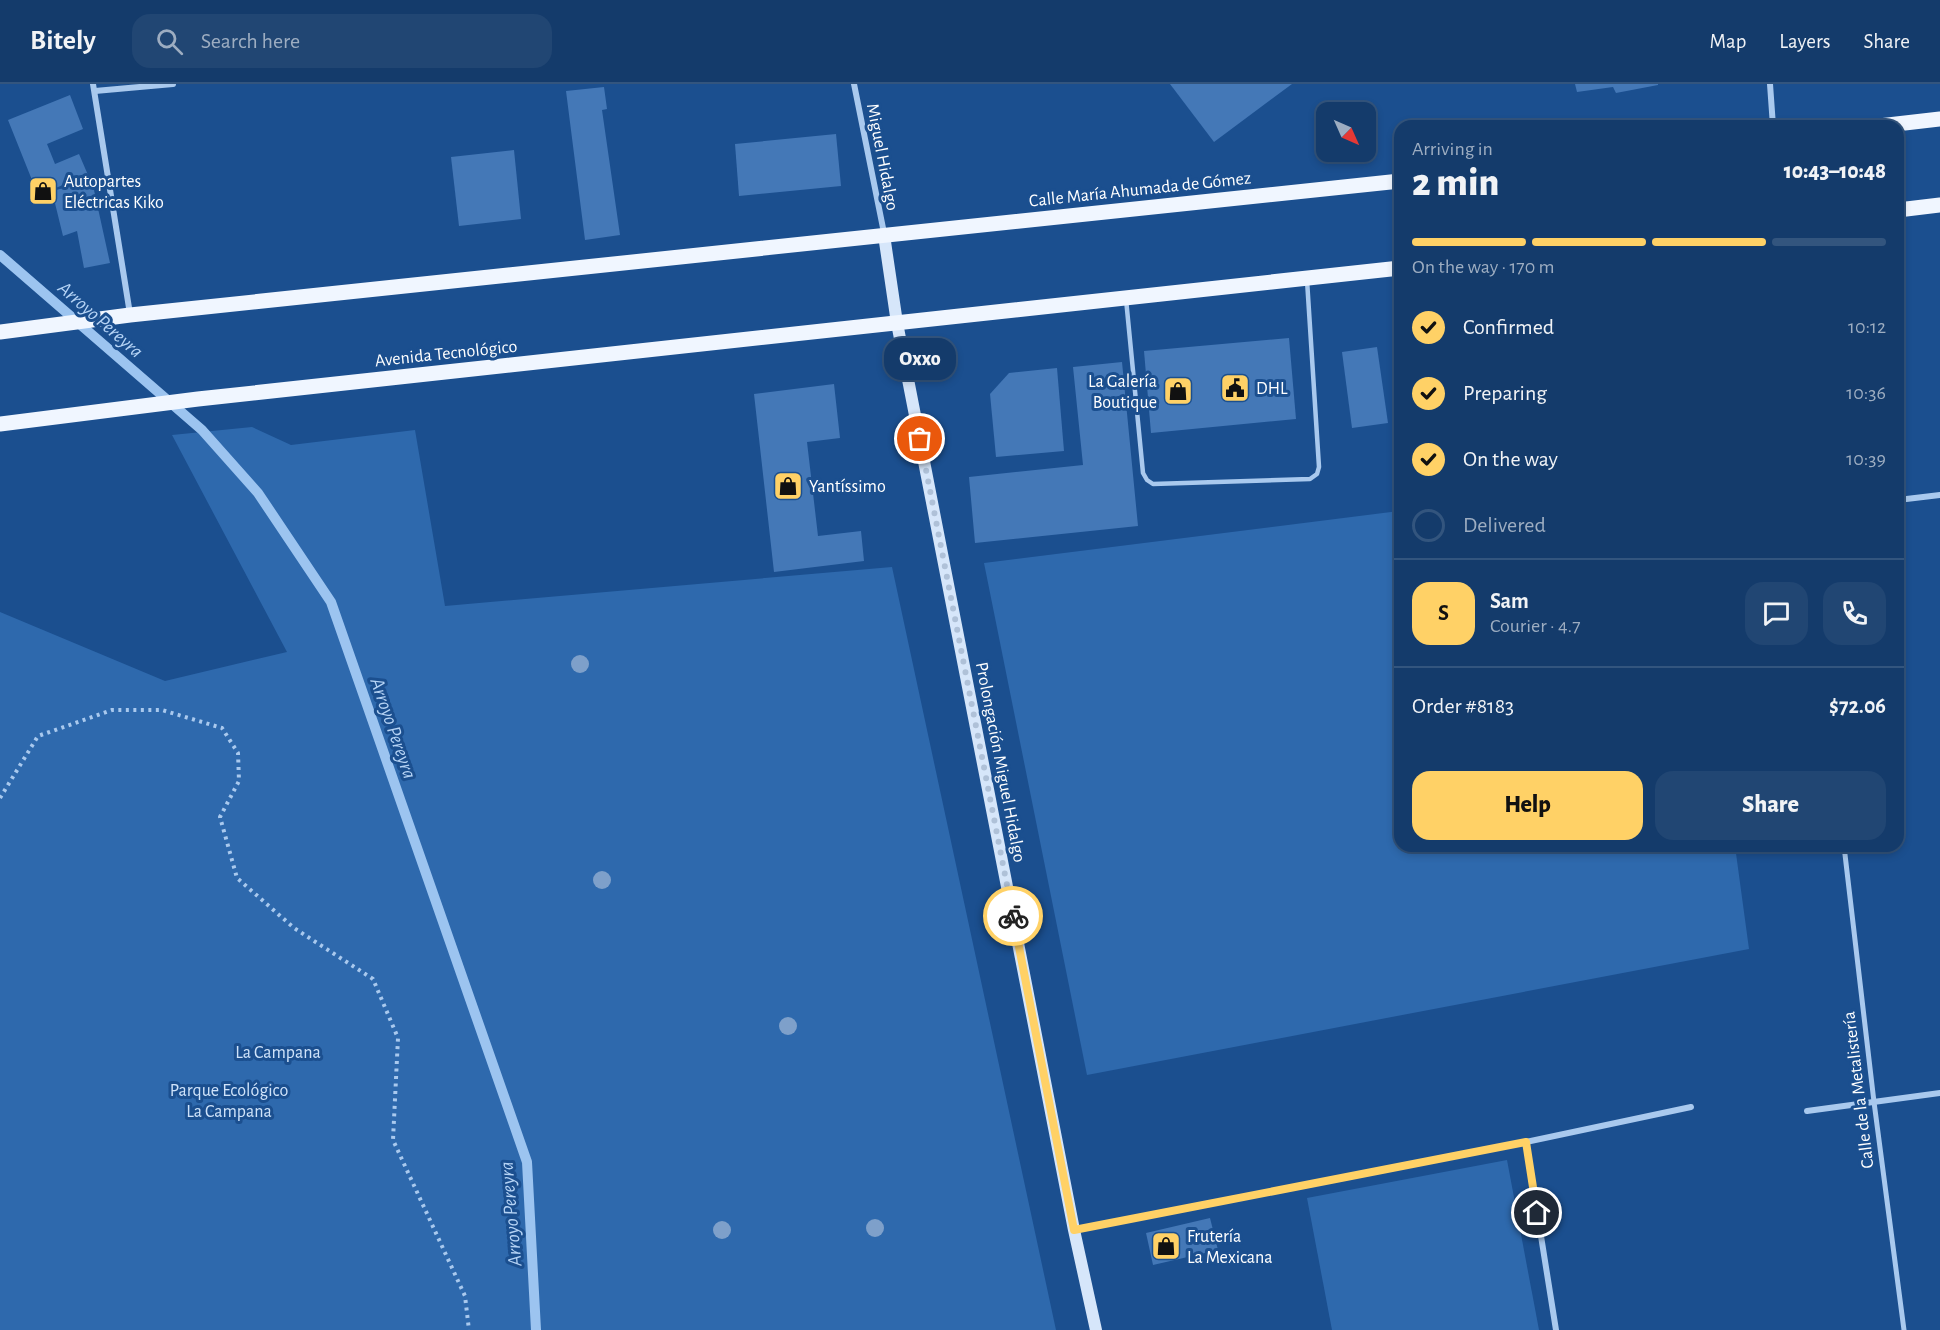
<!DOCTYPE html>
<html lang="en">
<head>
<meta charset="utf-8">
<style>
	body { margin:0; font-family:"Alegreya Sans",sans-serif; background:#214673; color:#f1f3f6; height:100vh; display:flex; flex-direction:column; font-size:22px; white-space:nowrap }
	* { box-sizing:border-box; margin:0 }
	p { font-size:20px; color:#9dadc1 }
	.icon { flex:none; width:33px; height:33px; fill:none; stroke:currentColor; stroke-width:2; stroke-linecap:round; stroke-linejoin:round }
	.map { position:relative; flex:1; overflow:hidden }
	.sheet { position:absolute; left:1394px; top:36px; width:510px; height:732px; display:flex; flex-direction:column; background:#143b6b; border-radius:18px; box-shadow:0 3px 9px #0003,0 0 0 2px #33557e }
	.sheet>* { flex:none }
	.needle { width:39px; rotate:135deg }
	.controls { position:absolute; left:1316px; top:18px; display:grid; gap:12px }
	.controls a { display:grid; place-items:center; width:60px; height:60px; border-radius:12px; background:#143b6b; box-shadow:0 3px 9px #0003,0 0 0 2px #33557e; font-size:30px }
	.pin { position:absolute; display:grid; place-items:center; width:51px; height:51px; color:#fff; margin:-26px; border:3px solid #fff; border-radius:50%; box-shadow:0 2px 6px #0007 }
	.courier { position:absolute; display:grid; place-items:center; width:60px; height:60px; margin:-30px; border:4px solid #ffd166; border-radius:50%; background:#fff; color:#222; box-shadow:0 2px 8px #0007 }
	.bubble { position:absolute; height:42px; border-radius:18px; background:#143b6b; box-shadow:0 3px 9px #0003,0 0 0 2px #33557e; font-size:20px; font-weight:800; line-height:42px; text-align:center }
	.headline em { font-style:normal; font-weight:800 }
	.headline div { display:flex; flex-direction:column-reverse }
	.headline { display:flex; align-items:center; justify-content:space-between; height:102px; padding:0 18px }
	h1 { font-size:39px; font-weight:800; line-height:45px }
	.bar { display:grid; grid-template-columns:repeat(4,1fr); gap:9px 6px; align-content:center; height:72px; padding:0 18px }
	.bar i { height:8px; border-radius:4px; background:#33557e }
	.bar .selected { background:#ffd166 }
	.bar p { grid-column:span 4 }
	.line { display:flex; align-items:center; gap:15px; padding:0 18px; border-top:2px solid #33557e }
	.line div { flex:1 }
	.round { display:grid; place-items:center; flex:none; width:63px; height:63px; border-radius:18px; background:#214673 }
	ol { padding:0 18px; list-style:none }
	li { display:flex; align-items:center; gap:18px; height:66px }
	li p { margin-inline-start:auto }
	li .icon { padding:6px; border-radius:50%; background:#ffd166; color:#111; stroke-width:4 }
	li:last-child { color:#9dadc1 }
	li i { width:33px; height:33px; border:3px solid #33557e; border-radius:50% }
	.primary-button { display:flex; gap:12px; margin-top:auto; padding:12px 18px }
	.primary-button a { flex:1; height:69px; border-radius:18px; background:#ffd166; color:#111; font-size:24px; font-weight:800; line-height:69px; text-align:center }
	.primary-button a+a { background:#214673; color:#f1f3f6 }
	header { display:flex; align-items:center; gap:36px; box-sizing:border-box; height:84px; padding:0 30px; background:#143b6b; border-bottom:2px solid #33557e }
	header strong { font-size:28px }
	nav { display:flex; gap:33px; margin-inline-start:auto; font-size:21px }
	.search { width:420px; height:54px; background:#214673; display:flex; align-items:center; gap:15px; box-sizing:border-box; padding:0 21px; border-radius:18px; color:#9dadc1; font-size:22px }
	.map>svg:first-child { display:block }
</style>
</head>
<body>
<header>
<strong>Bitely</strong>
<div class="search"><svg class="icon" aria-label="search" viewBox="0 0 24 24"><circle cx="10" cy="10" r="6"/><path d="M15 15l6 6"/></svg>Search here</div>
<nav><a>Map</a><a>Layers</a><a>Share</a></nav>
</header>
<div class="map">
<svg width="1940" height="1246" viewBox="0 0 1940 1246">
	<rect width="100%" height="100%" fill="#1b4f8f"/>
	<g fill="#2e69ad">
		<path d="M252 343 291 361 415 346 445 522 892 483 1056 1246H0V528L165 597 287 568 172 351Z"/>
		<path d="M1399 427 1400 762H1735L1749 865 1087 991 984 479Z"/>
		<path d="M1507 1076 1539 1246H1332L1307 1114Z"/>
	</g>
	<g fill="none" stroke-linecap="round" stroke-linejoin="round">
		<path stroke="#9cc4f0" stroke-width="10" d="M0 171 202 346 258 409 331 518 527 1078 536 1246"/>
	</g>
	<g fill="#4478b7">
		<path d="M1170 0H1292L1214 58Z"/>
		<path d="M1575 0H1658V1L1616 9 1613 3 1577 8Z"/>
		<path d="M604 3 607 25 602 26 620 151 585 156 566 7Z"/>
		<path d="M70 11 83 45 47 60 55 80 79 70 88 91 38 111 8 36Z"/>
		<path d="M836 50 841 102 739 112 735 60Z"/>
		<path d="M514 66 521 135 459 142 451 73Z"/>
		<path d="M92 97 110 179 84 184 77 147 63 152 52 107Z"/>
		<path d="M1289 254 1296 335 1151 349 1144 267Z"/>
		<path d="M1377 263 1388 339 1352 344 1342 268Z"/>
		<path d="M1122 278 1138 442 975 459 969 393 1083 381 1073 283Z"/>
		<path d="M1057 284 1064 367 996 373 990 310 1009 289Z"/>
		<path d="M834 300 840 354 807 358 818 452 861 447 864 477 774 488 754 310Z"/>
		<path d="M1210 1134 1218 1166 1153 1181 1146 1149Z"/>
	</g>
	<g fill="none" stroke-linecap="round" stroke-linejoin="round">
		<path stroke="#a9c9ee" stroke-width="4" stroke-dasharray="3 4.5" stroke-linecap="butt" d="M0 714 38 652 112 626H162L222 644 238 669 239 697 220 733 237 794 294 844 373 895 398 954 393 1056 465 1212 469 1246"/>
		<path stroke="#a9c9ee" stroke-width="4.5" d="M1126 215 1143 389 1147 396 1153 400 1310 395 1317 390 1319 383 1307 196"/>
		<path stroke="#a9c9ee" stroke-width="5" d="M1844 762 1874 1018 1904 1246"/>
		<g stroke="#a9c9ee" stroke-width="6">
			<path d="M93 0 130 230"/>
			<path d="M854 0 884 149"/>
			<path d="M1770 0 1773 42"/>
			<path d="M95 7 173 0"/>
			<path d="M1898 416 1940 411"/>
			<path d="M1807 1027 1940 1009"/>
			<path d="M1526 1058 1556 1246"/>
			<path d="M1074 1146 1526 1058 1691 1023"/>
		</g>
		<path stroke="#d6e6fa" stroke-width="12" d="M884 151 897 239 1074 1146 1096 1246"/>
		<g stroke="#f0f6ff" stroke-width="15">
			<path d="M1879 42 1940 35"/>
			<path d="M1898 126 1940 121"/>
			<path d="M0 248 130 231 1400 97"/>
			<path d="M0 340 198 315 1400 184"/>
		</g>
	</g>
	<g fill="#7ea0ca">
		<circle cx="580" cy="580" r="9"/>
		<circle cx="602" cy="796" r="9"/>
		<circle cx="788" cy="942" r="9"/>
		<circle cx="875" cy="1144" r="9"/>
		<circle cx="722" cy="1146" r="9"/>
	</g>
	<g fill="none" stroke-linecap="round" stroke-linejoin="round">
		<path stroke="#afc1d8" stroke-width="6" stroke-dasharray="0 10.8" d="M920 355 1013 832"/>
		<path stroke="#ffd166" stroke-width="8" d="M1013 832 1074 1146 1526 1058 1537 1129"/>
	</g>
	<defs>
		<g id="shop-square" transform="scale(1.5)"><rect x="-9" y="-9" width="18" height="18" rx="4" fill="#ffd166" stroke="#1b4f8f"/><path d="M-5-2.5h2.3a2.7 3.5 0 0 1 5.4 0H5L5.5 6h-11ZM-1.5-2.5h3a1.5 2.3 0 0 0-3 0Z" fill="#111"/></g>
		<g id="civic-square" transform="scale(1.5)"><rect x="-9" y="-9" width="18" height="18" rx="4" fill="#ffd166" stroke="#1b4f8f"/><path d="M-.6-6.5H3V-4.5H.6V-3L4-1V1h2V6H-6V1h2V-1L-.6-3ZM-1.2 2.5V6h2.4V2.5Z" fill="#111"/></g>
	</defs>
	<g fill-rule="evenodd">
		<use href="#shop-square" x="43" y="107"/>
		<use href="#civic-square" x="1235" y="304"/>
		<use href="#shop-square" x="1178" y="307"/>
		<use href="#shop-square" x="788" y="402"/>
		<use href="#shop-square" x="1166" y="1162"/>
	</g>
	<g text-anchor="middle" stroke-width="6" stroke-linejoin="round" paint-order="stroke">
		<g font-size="18" fill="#fff" stroke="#1b4f8f">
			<text transform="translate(883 73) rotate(79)" y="6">Miguel Hidalgo</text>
			<text transform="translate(1140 105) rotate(-6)" y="6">Calle María Ahumada de Gómez</text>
			<text transform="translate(446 269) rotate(-6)" y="6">Avenida Tecnológico</text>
			<text transform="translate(1001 678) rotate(79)" y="6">Prolongación Miguel Hidalgo</text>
			<text transform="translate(1858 1006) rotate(-97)" y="6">Calle de la Metalistería</text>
		</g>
		<g font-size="18" fill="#fff" stroke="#1b4f8f" text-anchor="start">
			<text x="64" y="103">Autopartes<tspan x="64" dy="21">Eléctricas Kiko</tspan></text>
			<text x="1157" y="303" text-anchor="end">La Galería<tspan x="1157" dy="21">Boutique</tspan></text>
			<text x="1256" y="310">DHL</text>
			<text x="809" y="408">Yantíssimo</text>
			<text x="1187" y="1158">Frutería<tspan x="1187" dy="21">La Mexicana</tspan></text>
		</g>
		<g font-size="18" fill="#cfe3fa" stroke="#1b4f8f">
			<text x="278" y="974">La Campana</text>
			<text x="229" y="1012">Parque Ecológico<tspan x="229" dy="21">La Campana</tspan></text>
		</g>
		<g font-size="20" font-style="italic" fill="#b5d3f5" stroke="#1b4f8f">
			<text transform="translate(101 235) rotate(41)" y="7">Arroyo Pereyra</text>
			<text transform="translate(394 644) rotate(71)" y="7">Arroyo Pereyra</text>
			<text transform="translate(510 1130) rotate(-95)" y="7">Arroyo Pereyra</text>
		</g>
	</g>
</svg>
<div class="controls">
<a><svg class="needle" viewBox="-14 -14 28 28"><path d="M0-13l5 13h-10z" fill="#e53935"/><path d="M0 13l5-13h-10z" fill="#9dadc1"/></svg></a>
</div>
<div class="pin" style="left:920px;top:355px;background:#ea580c"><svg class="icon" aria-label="bag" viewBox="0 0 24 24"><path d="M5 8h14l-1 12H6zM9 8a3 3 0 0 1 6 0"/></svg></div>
<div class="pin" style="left:1537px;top:1129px;background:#1f2937"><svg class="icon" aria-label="home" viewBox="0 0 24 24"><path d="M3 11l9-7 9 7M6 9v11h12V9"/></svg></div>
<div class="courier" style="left:1013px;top:832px"><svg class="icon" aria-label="bike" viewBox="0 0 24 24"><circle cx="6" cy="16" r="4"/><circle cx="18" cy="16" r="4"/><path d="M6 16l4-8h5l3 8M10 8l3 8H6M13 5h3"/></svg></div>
<div class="bubble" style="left:884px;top:254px;width:72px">Oxxo</div>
<section class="sheet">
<div class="headline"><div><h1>2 min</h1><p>Arriving in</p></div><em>10:43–10:48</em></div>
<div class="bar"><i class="selected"></i><i class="selected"></i><i class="selected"></i><i></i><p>On the way · 170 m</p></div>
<ol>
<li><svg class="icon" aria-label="check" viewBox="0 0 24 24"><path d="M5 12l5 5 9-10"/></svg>Confirmed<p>10:12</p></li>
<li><svg class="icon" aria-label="check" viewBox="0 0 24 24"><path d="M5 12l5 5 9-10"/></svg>Preparing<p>10:36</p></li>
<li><svg class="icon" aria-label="check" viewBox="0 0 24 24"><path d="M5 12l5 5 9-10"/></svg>On the way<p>10:39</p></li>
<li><i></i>Delivered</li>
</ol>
<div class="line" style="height:108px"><b class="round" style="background:#ffd166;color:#111">S</b><div><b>Sam</b><p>Courier · 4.7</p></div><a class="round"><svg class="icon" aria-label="chat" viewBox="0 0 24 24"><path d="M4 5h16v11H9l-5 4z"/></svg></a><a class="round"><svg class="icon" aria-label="phone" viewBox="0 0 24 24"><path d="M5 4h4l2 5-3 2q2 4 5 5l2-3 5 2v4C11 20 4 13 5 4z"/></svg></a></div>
<div class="line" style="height:78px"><div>Order #8183</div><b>$72.06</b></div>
<div class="primary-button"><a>Help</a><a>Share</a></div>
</section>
</div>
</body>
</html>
